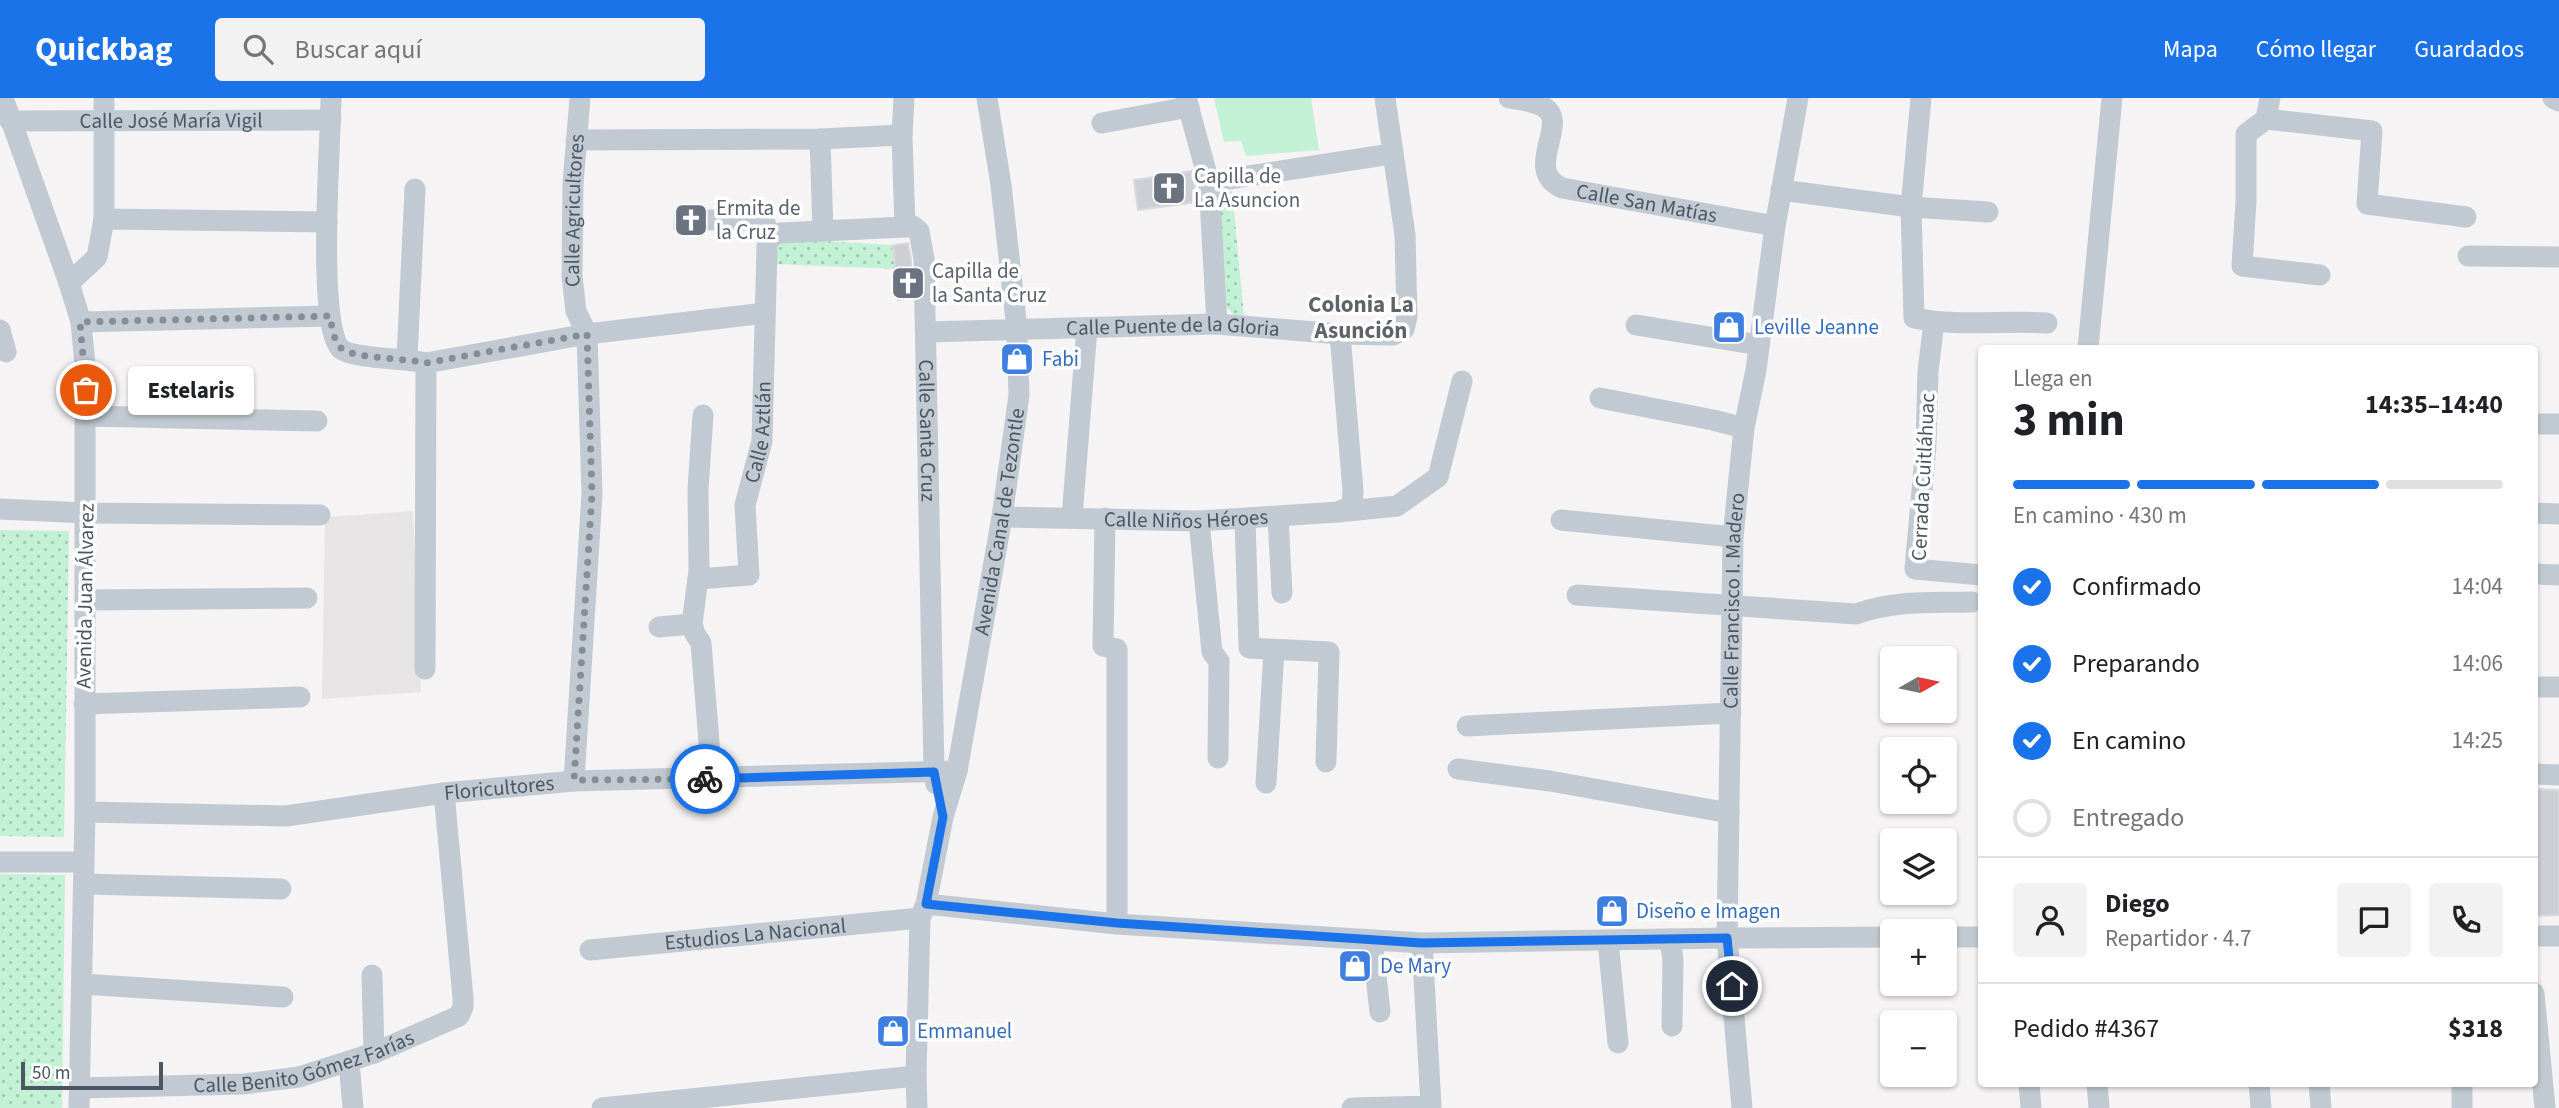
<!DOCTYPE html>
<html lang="es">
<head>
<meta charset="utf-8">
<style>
	body { margin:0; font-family:"Source Sans 3",sans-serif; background:#f2f2f2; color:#202124; height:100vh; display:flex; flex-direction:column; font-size:26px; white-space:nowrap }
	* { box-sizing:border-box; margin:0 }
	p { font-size:23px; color:#757577 }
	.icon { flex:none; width:38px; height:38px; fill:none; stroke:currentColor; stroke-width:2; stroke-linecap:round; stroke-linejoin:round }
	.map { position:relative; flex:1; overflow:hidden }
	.sheet { position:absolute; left:1978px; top:247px; width:560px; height:742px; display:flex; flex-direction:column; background:#fff; border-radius:7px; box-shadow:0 2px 5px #0004 }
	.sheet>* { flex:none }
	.needle { width:46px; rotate:81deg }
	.controls { position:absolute; left:1880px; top:548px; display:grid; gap:14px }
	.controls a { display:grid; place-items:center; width:77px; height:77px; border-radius:7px; background:#fff; box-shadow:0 2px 5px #0004; font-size:35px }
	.scale { position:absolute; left:21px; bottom:18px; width:142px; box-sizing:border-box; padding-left:7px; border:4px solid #4a5661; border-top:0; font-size:19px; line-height:24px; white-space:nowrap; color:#4a5661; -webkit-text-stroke:5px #fff; paint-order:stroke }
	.pin { position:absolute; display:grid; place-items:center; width:60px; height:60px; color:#fff; margin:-30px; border:4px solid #fff; border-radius:50%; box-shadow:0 2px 7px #0007 }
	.courier { position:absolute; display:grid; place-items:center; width:70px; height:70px; margin:-35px; border:5px solid #1a73e8; border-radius:50%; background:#fff; color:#222; box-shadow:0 2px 9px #0007 }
	.bubble { position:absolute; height:49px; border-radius:7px; background:#fff; box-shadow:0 2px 5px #0004; font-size:23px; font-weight:700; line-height:49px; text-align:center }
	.headline em { font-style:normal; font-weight:700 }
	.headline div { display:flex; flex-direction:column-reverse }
	.headline { display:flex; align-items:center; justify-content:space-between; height:119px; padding:0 35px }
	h1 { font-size:46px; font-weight:700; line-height:52px }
	.bar { display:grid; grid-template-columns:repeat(4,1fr); gap:10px 7px; align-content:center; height:84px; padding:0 35px }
	.bar i { height:9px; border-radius:5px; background:#e0e0e0 }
	.bar .selected { background:#1a73e8 }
	.bar p { grid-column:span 4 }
	.line { display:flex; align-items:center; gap:18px; padding:0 35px; border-top:2px solid #e0e0e0 }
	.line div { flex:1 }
	.round { display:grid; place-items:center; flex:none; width:74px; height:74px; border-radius:7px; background:#f2f2f2 }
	ol { padding:0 35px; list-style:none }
	li { display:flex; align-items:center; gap:21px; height:77px }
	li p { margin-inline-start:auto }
	li .icon { padding:7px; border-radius:50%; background:#1a73e8; color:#fff; stroke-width:4 }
	li:last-child { color:#757577 }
	li i { width:38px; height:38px; border:4px solid #e0e0e0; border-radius:50% }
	header { display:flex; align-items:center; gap:42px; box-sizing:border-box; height:98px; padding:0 35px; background:#1a73e8; color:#fff }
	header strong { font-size:33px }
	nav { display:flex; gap:38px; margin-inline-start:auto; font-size:24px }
	.search { width:490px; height:63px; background:#f2f2f2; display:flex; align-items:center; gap:18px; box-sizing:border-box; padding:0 24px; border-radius:7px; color:#757577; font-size:26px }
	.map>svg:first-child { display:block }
</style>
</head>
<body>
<header>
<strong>Quickbag</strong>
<div class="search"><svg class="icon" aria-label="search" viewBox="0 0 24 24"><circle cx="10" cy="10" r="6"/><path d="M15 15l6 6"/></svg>Buscar aquí</div>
<nav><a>Mapa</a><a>Cómo llegar</a><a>Guardados</a></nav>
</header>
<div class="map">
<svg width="2559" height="1010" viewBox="0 0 2559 1010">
	<defs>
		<pattern id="park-dots" width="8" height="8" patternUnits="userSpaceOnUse" patternTransform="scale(1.75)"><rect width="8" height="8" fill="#c3f1d5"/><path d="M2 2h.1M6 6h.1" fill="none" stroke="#a0c6b0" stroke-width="1.8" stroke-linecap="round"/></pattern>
	</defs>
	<rect width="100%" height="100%" fill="#f5f3f3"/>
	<path fill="#e6e4e5" d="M413 413 421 594 322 601 325 419Z"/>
	<path fill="#c3f1d5" d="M1214 0H1311L1319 52 1246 58 1241 43 1224 44Z"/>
	<g fill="url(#park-dots)">
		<path d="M1232 93 1244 218 1234 217 1223 206 1220 97Z"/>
		<path d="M790 141 893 147 895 171 773 166 775 149Z"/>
		<path d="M0 432 69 433 64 739 0 738Z"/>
		<path d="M0 776 65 777 62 1010H0Z"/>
	</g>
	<g fill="#cdcfd5" stroke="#d7d9de" stroke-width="2">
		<path d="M1192 73 1197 104 1138 112 1134 82Z"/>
		<path d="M702 112 697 121 700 130 674 131 675 114Z"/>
		<path d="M908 145 911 162 912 200 898 202 893 147Z"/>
		<path d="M2534 691 2559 692V817L2534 818Z"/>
	</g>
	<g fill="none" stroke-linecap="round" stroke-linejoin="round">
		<g stroke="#c1cad2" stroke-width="21">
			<path d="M3 0 69 185 81 224 85 267V714L79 1010"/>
			<path d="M331 0C331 41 316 228 341 251 353 261 407 260 426 265L587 236 765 215"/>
			<path id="s1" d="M904 0 902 37 905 129 913 128 919 133 924 161 934 674 936 686"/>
			<path d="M1186 0 1209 84 1217 226"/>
			<path id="s2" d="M1509 0C1520 2 1533 3 1542 8 1573 23 1521 71 1562 90L1775 128"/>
			<path d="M1921 0 1911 109 1914 220C1958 229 2002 222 2047 225"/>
			<path d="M2553 0 2559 3"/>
			<path d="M2266 21 2372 33 2367 106 2466 119"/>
			<path d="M2266 21 2246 36V103L2242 168 2320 177"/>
			<path d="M2266 21 2270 0"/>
			<path id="s3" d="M10 23 331 22"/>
			<path d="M1102 25 1189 9"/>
			<path d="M820 41 823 133"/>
			<path d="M576 42 820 41 902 37"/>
			<path d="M1209 84 1391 56"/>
			<path d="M1781 92 1911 109 1988 114"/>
			<path d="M104 121 327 124"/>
			<path d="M710 122H764L770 139"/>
			<path d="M770 139 780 135 905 129"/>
			<path d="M2468 158 2559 159"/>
			<path d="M69 185 97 159 104 121V0"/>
			<path d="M81 224 330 218"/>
			<path d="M1934 224 1928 273 1926 347 1915 471 1981 477"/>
			<path d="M1636 227 1759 247"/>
			<path d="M0 232 6 254"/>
			<path id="s4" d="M926 234 1217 226 1340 236 1393 237 1404 231 1407 219 1405 137 1385 0"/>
			<path d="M2088 250 2112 0"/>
			<path d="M407 260 415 91"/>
			<path d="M1600 300 1713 322 1744 330"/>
			<path d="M703 317 698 391 699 473 692 526 695 536 701 545 712 681"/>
			<path d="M87 318 317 323"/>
			<path d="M2534 326H2559"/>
			<path d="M0 411 86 415 320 417"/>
			<path d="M1338 414 1397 408 1438 379 1462 283"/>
			<path d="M2534 415 2559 416"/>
			<path id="s5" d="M1002 419 1199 423 1338 414 1352 408 1353 393 1340 236"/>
			<path d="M1072 419 1087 230"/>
			<path d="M1278 419 1282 495"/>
			<path d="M1105 420 1103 548 1117 551V826"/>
			<path d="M1245 421 1249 550 1329 554 1326 664"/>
			<path d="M1561 422 1733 439"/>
			<path d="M1199 423 1212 554 1219 563 1218 660"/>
			<path d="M2534 476 2559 477"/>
			<path id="s6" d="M698 481 749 477 745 407 762 343 767 148 770 139"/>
			<path d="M1577 497 1856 516C1893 502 1932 505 1972 504"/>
			<path d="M85 502 307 500"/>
			<path d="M659 529 692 526"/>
			<path d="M425 571 426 265"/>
			<path d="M2534 589H2559"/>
			<path d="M84 606 300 599"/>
			<path d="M1467 628 1731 615"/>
			<path d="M1458 671 1550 683 1729 715"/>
			<path d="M2534 676 2559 677"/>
			<path id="s7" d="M574 683 592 396 587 236 576 213 572 178 573 86 580 0"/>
			<path d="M1266 685 1274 552"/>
			<path id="s8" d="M85 714 286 718 444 695 574 683 957 673"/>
			<path d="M0 764H84"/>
			<path d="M84 786 281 791"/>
			<path d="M926 806 1117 826 1422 845 1727 840 1892 839"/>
			<path d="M2534 838H2559"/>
			<path d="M1944 839H1981"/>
			<path d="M1670 841 1673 862 1672 928"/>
			<path d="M1372 842 1380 914"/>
			<path d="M1608 843 1618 945"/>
			<path id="s9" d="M590 852 920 820"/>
			<path d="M372 877 374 955"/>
			<path d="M82 886 283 899"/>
			<path d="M2534 895 2545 1010"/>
			<path d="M349 964 353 1010"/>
			<path d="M2029 985 2031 1010"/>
			<path d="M2097 985 2099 1010"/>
			<path d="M2259 985 2261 1010"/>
			<path d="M2319 985 2321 1010"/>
			<path d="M2462 985V1010"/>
			<path id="s10" d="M79 990 244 986 299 979 374 955 459 918 463 909V900L444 695"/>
			<path d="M602 1010 916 978"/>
			<path id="s11" d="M917 1010 916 978 920 820 926 806 943 719 957 673 1002 419 1019 297 1017 232 1001 87 987 0"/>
			<path d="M1352 1010 1431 1008 1422 845"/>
			<path id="s12" d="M1742 1010 1727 840 1733 439 1744 330 1756 272 1775 128 1798 0"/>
		</g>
	</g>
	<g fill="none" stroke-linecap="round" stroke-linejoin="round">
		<path stroke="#868d94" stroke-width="7" stroke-dasharray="0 12.6" d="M86 292 80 224 330 218C332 228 333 241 340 249 350 261 407 260 426 265L587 236 592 396 574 682 705 681"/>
		<path stroke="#1a73e8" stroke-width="9" d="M705 681 934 674 943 719 926 806 1117 825 1422 845 1727 840 1732 888"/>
	</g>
	<defs>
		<g id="church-square" transform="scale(1.75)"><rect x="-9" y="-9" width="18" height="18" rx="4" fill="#6b7280" stroke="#fff"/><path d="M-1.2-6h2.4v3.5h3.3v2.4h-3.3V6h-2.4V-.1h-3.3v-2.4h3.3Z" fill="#fff"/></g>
		<g id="shop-square" transform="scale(1.75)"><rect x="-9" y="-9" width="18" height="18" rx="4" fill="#3f7fe0" stroke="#fff"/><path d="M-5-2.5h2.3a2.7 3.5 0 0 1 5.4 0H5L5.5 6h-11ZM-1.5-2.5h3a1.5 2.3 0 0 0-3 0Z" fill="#fff"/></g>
	</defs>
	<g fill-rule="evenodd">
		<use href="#church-square" x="1169" y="90"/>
		<use href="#church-square" x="691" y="122"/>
		<use href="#church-square" x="908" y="185"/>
		<use href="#shop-square" x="1729" y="229"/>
		<use href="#shop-square" x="1017" y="261"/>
		<use href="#shop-square" x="1612" y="813"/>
		<use href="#shop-square" x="1355" y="868"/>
		<use href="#shop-square" x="893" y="933"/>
	</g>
	<g text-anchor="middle" stroke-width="7" stroke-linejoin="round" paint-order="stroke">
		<g font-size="21" fill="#4a5661" stroke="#fff">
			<text dy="7" stroke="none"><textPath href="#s3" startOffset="161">Calle José María Vigil</textPath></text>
			<text dy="7" stroke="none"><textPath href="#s2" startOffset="214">Calle San Matías</textPath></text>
			<text dy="7" stroke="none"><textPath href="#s7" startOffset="574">Calle Agricultores</textPath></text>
			<text dy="7" stroke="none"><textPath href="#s4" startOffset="247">Calle Puente de la Gloria</textPath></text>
			<text dy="7" stroke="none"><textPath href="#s1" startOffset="345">Calle Santa Cruz</textPath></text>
			<text dy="7" stroke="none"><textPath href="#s6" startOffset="196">Calle Aztlán</textPath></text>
			<text transform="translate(1923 379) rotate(-87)" y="7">Cerrada Cuitláhuac</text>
			<text dy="7" stroke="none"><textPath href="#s5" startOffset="184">Calle Niños Héroes</textPath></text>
			<text dy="7" stroke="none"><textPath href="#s11" startOffset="595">Avenida Canal de Tezontle</textPath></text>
			<text transform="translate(85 498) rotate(-89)" y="7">Avenida Juan Álvarez</text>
			<text dy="7" stroke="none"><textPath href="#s12" startOffset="508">Calle Francisco I. Madero</textPath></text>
			<text dy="7" stroke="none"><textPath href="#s8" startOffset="416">Floricultores</textPath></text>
			<text dy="7" stroke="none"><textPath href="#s9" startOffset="166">Estudios La Nacional</textPath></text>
			<text dy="7" stroke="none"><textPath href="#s10" startOffset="228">Calle Benito Gómez Farías</textPath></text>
		</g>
		<g font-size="21" fill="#5b616d" stroke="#fff" text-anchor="start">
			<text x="1194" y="85">Capilla de<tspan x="1194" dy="24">La Asuncion</tspan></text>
			<text x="716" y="117">Ermita de<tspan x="716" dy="24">la Cruz</tspan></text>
			<text x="932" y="180">Capilla de<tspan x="932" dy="24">la Santa Cruz</tspan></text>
		</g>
		<g font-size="21" fill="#366cbe" stroke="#fff" text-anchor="start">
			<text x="1754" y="236">Leville Jeanne</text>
			<text x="1042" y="268">Fabi</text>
			<text x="1636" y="820">Diseño e Imagen</text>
			<text x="1380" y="875">De Mary</text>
			<text x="917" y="940">Emmanuel</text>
		</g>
		<g font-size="23" font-weight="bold" fill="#5f6368" stroke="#fff">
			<text x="1361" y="214">Colonia La<tspan x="1361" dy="26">Asunción</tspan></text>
		</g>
	</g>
</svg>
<div class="controls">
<a><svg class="needle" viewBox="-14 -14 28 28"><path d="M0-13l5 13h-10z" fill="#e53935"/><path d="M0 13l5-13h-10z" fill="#757577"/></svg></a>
<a><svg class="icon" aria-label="locate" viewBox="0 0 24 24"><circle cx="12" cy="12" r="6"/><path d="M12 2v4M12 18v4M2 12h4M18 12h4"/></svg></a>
<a><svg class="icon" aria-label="layers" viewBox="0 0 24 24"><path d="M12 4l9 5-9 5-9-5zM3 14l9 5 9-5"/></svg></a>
<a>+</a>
<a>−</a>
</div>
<div class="scale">50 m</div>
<div class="pin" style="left:86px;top:292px;background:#ea580c"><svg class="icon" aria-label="bag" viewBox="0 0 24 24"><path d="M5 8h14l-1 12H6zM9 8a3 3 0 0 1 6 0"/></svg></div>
<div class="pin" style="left:1732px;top:888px;background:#1f2937"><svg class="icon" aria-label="home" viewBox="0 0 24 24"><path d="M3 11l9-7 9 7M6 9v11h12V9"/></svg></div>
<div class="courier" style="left:705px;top:681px"><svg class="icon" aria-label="bike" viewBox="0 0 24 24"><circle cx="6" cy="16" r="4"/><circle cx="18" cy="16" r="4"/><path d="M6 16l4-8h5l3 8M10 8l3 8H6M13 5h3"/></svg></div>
<div class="bubble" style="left:128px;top:268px;width:126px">Estelaris</div>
<section class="sheet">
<div class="headline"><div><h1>3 min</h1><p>Llega en</p></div><em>14:35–14:40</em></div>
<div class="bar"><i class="selected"></i><i class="selected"></i><i class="selected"></i><i></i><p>En camino · 430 m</p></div>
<ol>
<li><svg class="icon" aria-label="check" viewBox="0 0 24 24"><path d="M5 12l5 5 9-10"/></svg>Confirmado<p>14:04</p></li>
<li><svg class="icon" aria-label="check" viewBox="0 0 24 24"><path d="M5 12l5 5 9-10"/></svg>Preparando<p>14:06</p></li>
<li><svg class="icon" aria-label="check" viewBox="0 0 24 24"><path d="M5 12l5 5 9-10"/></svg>En camino<p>14:25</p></li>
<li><i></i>Entregado</li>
</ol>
<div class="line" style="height:126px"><a class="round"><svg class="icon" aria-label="person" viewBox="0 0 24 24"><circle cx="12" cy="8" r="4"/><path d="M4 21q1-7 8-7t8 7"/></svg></a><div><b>Diego</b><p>Repartidor · 4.7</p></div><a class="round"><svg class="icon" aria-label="chat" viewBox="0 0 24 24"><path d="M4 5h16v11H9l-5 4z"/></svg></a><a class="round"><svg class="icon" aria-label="phone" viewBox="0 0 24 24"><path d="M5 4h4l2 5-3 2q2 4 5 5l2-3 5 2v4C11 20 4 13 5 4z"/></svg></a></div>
<div class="line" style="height:91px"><div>Pedido #4367</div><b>$318</b></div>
</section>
</div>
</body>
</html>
